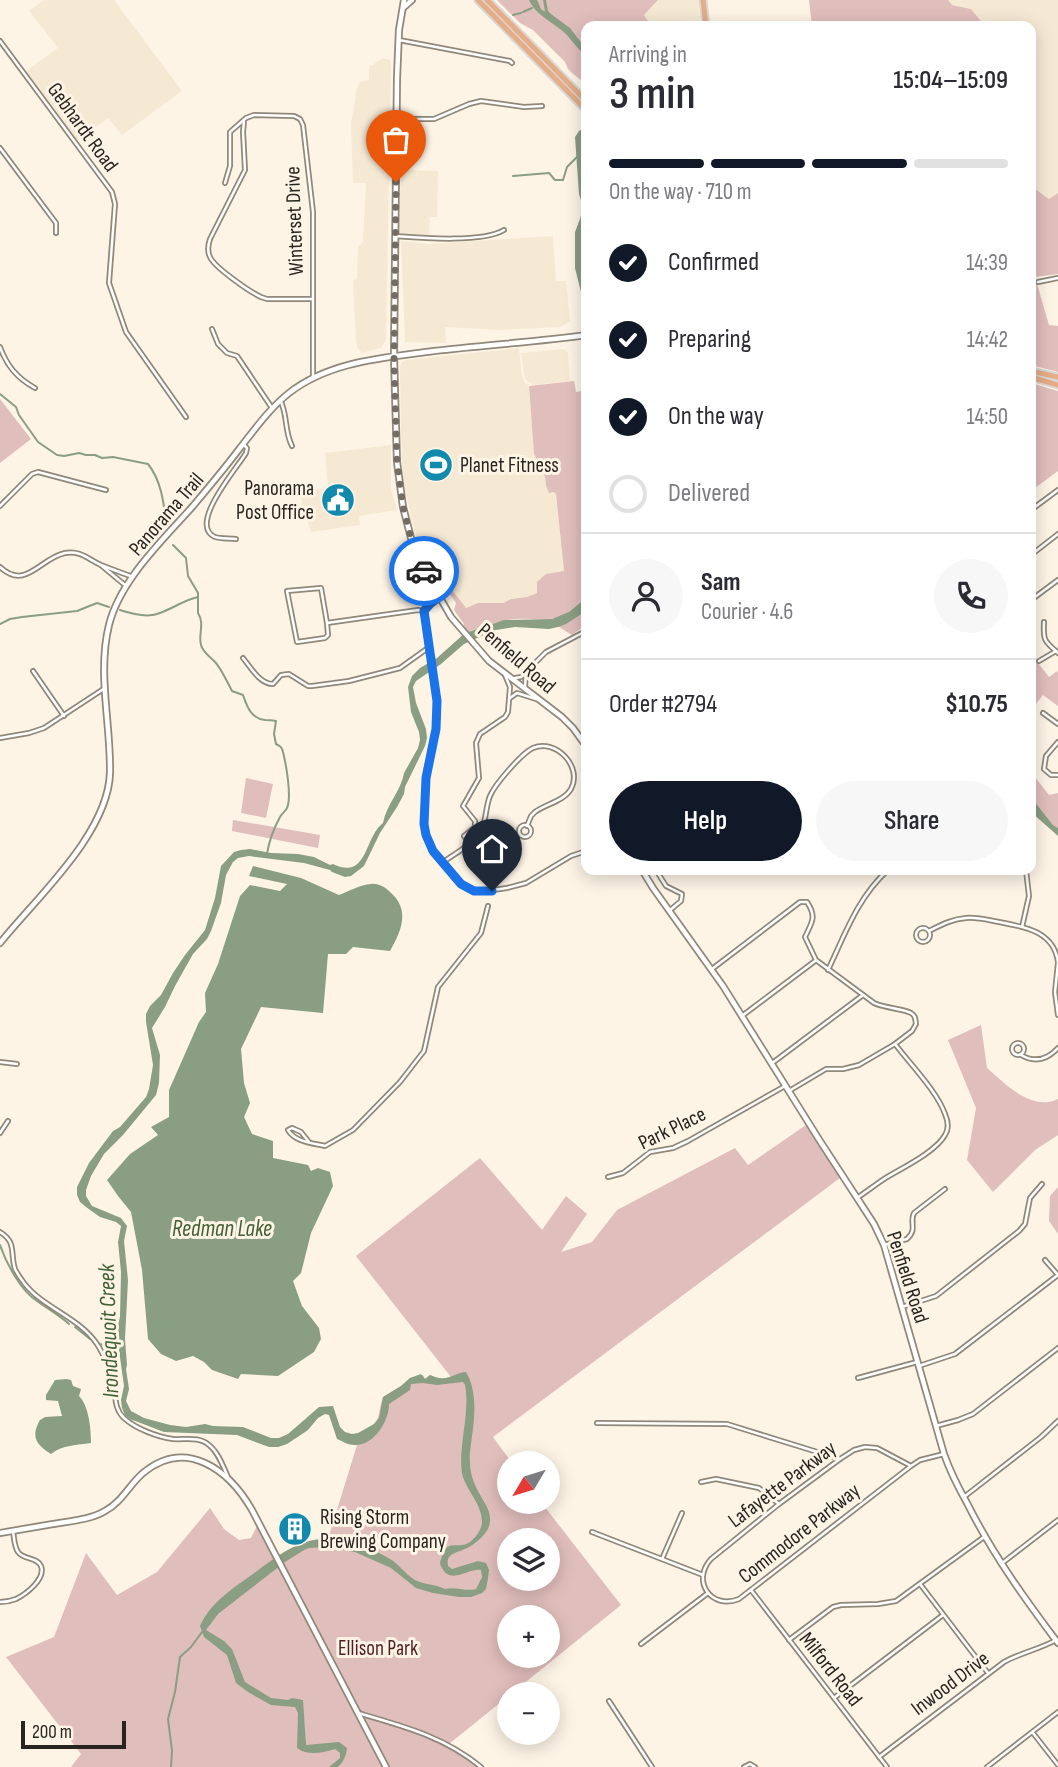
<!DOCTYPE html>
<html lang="en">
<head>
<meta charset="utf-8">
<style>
	body { margin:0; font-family:"Sofia Sans Condensed",sans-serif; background:#f7f7f7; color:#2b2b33; height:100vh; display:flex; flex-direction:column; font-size:26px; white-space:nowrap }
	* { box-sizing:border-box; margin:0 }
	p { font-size:23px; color:#7c7c81 }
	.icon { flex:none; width:38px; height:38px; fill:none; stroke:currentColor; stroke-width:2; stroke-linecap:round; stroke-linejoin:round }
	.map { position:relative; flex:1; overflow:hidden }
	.drawer { position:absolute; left:581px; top:21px; width:455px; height:854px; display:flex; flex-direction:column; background:#fff; border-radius:14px; box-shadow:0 4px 18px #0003 }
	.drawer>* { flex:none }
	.needle { width:46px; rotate:232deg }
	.buttons { position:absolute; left:497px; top:1451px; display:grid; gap:14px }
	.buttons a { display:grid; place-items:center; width:63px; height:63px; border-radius:50%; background:#fff; box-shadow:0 4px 18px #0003; font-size:35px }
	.scale { position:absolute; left:21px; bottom:18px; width:105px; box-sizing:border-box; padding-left:7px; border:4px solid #282520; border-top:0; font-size:19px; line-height:24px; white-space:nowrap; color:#282520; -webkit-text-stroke:5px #fdf4e6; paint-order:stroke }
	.pin { position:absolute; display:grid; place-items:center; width:60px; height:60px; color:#fff; margin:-72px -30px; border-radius:50% 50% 50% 0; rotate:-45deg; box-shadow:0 0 7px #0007 }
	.pin .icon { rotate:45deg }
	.courier { position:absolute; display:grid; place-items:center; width:70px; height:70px; margin:-35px; border:5px solid #1a73e8; border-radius:50%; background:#fff; color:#222; box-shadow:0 2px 9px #0007 }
	.overview em { font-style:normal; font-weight:600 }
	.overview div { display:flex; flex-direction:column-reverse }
	.overview { display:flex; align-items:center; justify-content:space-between; height:119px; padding:0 28px }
	h1 { font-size:46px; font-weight:600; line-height:52px }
	.bar { display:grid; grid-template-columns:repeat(4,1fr); gap:10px 7px; align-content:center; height:84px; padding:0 28px }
	.bar i { height:9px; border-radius:5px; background:#e1e1e2 }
	.bar .selected { background:#111827 }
	.bar p { grid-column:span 4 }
	.line { display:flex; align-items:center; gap:18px; padding:0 28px; border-top:2px solid #e1e1e2 }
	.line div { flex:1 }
	.round { display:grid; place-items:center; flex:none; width:74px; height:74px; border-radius:37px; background:#f7f7f7 }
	ol { padding:0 28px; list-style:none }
	li { display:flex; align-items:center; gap:21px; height:77px }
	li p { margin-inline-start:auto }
	li .icon { padding:7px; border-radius:50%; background:#111827; color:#fff; stroke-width:4 }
	li:last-child { color:#7c7c81 }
	li i { width:38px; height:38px; border:4px solid #e1e1e2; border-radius:50% }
	.primary-button { display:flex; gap:14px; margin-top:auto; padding:14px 28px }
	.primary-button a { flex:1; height:80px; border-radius:42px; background:#111827; color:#fff; font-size:28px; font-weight:600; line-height:80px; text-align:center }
	.primary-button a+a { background:#f7f7f7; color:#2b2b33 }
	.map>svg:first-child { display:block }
</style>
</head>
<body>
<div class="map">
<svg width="1058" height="1767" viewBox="0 0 1058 1767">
	<rect width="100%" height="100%" fill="#fdf4e6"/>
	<g fill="#f6e9d4">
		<path d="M44 0H114L182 91 122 135 108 118 77 141 26 71 58 48 29 11Z"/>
		<path d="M658 0H698L701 26H651L644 15Z"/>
		<path d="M948 0H1058V193L1049 199 1031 186V26H985L971 9 952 5Z"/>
		<path d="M383 58 390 60 391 62 386 340 381 348 362 353 357 347 356 340 353 281 357 278 358 247 363 242 366 183H353L351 124 357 88 360 82 369 80V66L374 65 376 62Z"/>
		<path d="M401 170 438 171 437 217H430L429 235 399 234Z"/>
		<path d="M553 236 556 281H566L570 321 561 327 499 330 445 327 446 343 405 342 401 241 429 244Z"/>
		<path d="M519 348 522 376 525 383 529 386 534 454 545 477 546 486 549 492H554L556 494 564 572 546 574 537 593 533 596 511 599 503 603H479L465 608 452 590 438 588 426 562 415 533 403 482 401 435 400 367 402 362 406 360Z"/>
		<path d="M564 349 568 353 570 381 533 385 525 379 521 353Z"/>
		<path d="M391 445V489L397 510 359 516 360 525 311 532 301 499 300 492 328 488 325 453Z"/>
	</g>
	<g fill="#e0bebc" fill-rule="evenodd">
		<path d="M497 0H658L644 15 651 26H586V84L572 73 568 69 565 62 533 30 520 23Z"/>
		<path d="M809 0H948L952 5 971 9 985 26H812Z"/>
		<path d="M1031 186 1049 199 1058 193V274L1035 277 1049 325 1058 326V372L1031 365Z"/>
		<path d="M574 381 576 392 586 390V625L572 635 557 626 556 618C542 621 530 618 516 619 499 620 483 627 467 632L463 627 464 624 454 610 456 603 447 590H452L466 608 478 603H503L511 599 527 597 537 593V582L546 574 564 571 556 494 554 492 549 493 546 486 545 477 534 454 529 386Z"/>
		<path d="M1031 383 1058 391V471L1031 491Z"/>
		<path d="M0 399 31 439 0 463Z"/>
		<path d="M1035 659 1049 677 1057 671 1058 673V706L1043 695 1031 710V662Z"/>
		<path d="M1031 772 1049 795 1058 793V828L1053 825 1031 797Z"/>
		<path d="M246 778 273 784 266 818 241 813Z"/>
		<path d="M233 820 320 835 318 848 232 831Z"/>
		<path d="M981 1025 987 1068C1006 1084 1031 1112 1058 1099V1135L1035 1150 993 1192 967 1160 976 1108 948 1040Z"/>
		<path d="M806 1125 840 1178 493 1437 512 1463H509V1502H541L621 1605 449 1744 478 1767H71L81 1754 6 1657 54 1637 86 1553 117 1595 157 1572 210 1508 224 1529 239 1540 251 1538 257 1526 275 1558 303 1543 328 1539 361 1432C384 1421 376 1416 383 1397L401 1386 410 1378 423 1375 425 1379 430 1375 441 1379 451 1377 356 1256 480 1158 542 1230 566 1196 587 1214 561 1252 592 1242 617 1210 735 1148 748 1165ZM509 1540H548V1578H509ZM509 1617H548V1656H509Z"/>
		<path d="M1058 1187V1234L1049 1221 1050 1196Z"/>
	</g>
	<g fill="#899e82">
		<path d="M529 0H537L541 9 545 12 543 0H546L548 11 551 14 570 28 586 49V56C579 50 573 42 567 35 554 22 537 17 529 0Z"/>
		<path d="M586 126V141L584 145 583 156 586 218 582 231 581 239 586 276V333L584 304 575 268V232L580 219 583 207 579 194 575 137 579 131Z"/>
		<path d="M586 598V611L566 624 558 627 549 629 515 627 496 630 477 638 464 644 441 664 416 681 413 687 416 703 426 729 427 738 425 746 405 787 404 794 397 807 380 833 364 866 351 876 345 877 332 872 330 870 304 863 249 856 238 858 233 862 226 875 221 903 211 931 207 939 193 954 175 986 165 1007 152 1028 160 1055 159 1083 156 1095 123 1135 104 1154 91 1176 86 1190V1196L92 1206 121 1218 127 1226 124 1241 128 1280 125 1339 127 1365 126 1369 129 1389 126 1401 131 1411 144 1418 170 1425 186 1427 205 1424 213 1426 243 1427 271 1438H279L288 1434 319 1407 333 1406 340 1427 345 1432 352 1434 358 1433 374 1424 379 1418 383 1397 401 1386 410 1378 421 1374 425 1379 430 1375C433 1376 437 1378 440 1378 449 1380 457 1372 466 1372 477 1390 475 1416 472 1436 471 1445 469 1454 470 1463 470 1472 473 1481 477 1489 483 1502 495 1513 488 1529 485 1535 475 1544 469 1547 459 1553 445 1552 448 1566L452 1569 478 1561 486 1563 489 1570 488 1578 486 1589 482 1593 471 1597H459L433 1593 416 1588 391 1568 355 1552 329 1547 309 1548 304 1550 285 1562 218 1614 206 1630 224 1641 232 1649 245 1682 271 1698 288 1700 292 1698 303 1700 306 1745 339 1742 347 1748C346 1756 344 1761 338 1767H329L340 1758V1753L335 1749C323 1753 307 1756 297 1748L298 1713 295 1707 271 1705 248 1692 236 1683 227 1655 204 1637 200 1626C211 1602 232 1589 253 1574 268 1563 285 1549 303 1543 332 1532 365 1544 390 1559 399 1564 405 1574 415 1580 424 1585 436 1584 445 1589 455 1586 466 1592 476 1589L482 1577 481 1570C468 1568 451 1585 442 1568 439 1563 440 1562 442 1557 446 1543 450 1546 462 1545 471 1545 482 1531 482 1522 482 1505 468 1492 463 1477 456 1452 471 1414 465 1385L463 1382 437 1385 423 1383 411 1384 410 1390 389 1404C389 1423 371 1451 348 1444 347 1444 338 1439 337 1439L329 1415 325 1414 318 1418 308 1430 287 1444 278 1447H269L237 1435 164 1432 130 1419 125 1415 122 1408 121 1400 124 1386 119 1350V1335L117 1329 120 1317 121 1272 118 1242 121 1226 116 1222 100 1217 86 1207 80 1202 77 1195V1187L89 1163 113 1131 120 1127 146 1097 149 1089 153 1065 146 1022V1014L150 1006 161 995 173 973 185 955 205 930 215 898 221 866 234 852 241 850 250 849 271 853 298 854 314 857 330 865 333 864C368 881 364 837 383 823 386 805 401 791 404 773L418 748 420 740 419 732 411 712 408 687 412 676 420 668 437 658 465 633 504 620 552 619 569 612Z"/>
		<path d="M1031 797 1053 825 1058 828V836L1031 812Z"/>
		<path d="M253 866 301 878 339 895C349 891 360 885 371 884 378 883 385 887 390 892 411 910 401 931 390 951L353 947 346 954H328L323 1013 261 1007 241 1049 244 1083 250 1103 244 1117 252 1134 273 1141V1158L308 1165 311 1171 318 1168 330 1172 333 1186 311 1233 301 1273 293 1281 302 1306 319 1328 321 1339 314 1352 278 1376 241 1374 238 1379 212 1370 204 1362 193 1356 176 1361 161 1354 148 1339 142 1270 131 1212 118 1196 107 1180 130 1154 158 1135 151 1127 169 1117V1090L199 1022 206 1012 205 993 218 964 240 896 250 885 280 891 287 884 249 876Z"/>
		<path d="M66 1379 71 1380 73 1386 81 1389 79 1396C89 1406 91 1429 91 1443 77 1445 62 1445 51 1454 37 1445 30 1437 40 1420L45 1417 62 1416 58 1401 46 1400V1395L55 1380Z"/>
	</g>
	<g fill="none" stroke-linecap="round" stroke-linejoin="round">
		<g stroke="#899e82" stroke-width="2">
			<path d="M523 12 532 8"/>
			<path d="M513 15 521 13"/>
			<path d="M513 176 549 173 555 180H563L567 167 578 156"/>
			<path d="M0 394 16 407 19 415 38 442 57 455 64 456 79 453 86 455H95L102 458 113 457 148 464C161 480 164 503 166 523"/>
			<path d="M173 545 186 558 188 576 198 593V613C205 624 198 634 201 645 203 653 210 656 215 662 220 667 229 685 232 691L243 695C247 706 250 718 265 720 268 720 272 720 276 721L274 734 276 744C280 746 282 747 283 752 286 764 292 797 287 808 286 811 282 813 280 817 274 828 269 841 267 854"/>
			<path d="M120 610C132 614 149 618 160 613 174 608 184 600 198 597"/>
			<path d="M0 624 10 619 22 617 77 611 97 603 109 607"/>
			<path d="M0 1245C6 1263 21 1291 37 1301 48 1309 59 1315 69 1324"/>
			<path d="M75 1327 90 1339"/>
			<path d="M101 1344 121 1356"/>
			<path d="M171 1767 172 1751 168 1719 175 1692 180 1657 191 1647 202 1632"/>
		</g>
		<g stroke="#8f887b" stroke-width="6">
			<g id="street">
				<path d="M399 40 510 61 512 63"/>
				<path d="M0 41 112 192 115 204 109 283 126 332 186 417"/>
				<path d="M397 119H434L469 104 481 101 524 107 542 106"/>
				<path d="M244 121 243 132 245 170 210 239C208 245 207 251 210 257 214 267 250 292 261 297L267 299H312"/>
				<path d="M0 148 56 223V233"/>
				<path d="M225 183 230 166V132L246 118 254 115 294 116 300 119 303 125 313 212V378"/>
				<path d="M396 236C422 238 482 243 504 230"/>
				<path d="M1038 282 1058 278"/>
				<path d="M212 329 218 344 227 353 237 356 272 408"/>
				<path d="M0 347C7 366 17 378 35 388"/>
				<path d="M280 400C288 414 284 431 292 446"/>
				<path d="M0 506 32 474 38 472 106 490"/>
				<path d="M1031 510 1058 490"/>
				<path d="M236 539C230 538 221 539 215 537 187 525 238 467 246 453L247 448 243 444"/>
				<path d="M1031 555 1058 534"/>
				<path d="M102 566 126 586"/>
				<path d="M0 567C26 591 40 558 65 553 80 550 88 559 101 565 111 569 122 573 133 577"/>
				<path d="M439 597 430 604 424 611 437 700 436 729 426 772 424 800V830L431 847 456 880 466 887 479 892 507 888 526 883 571 856 586 851"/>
				<path d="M1031 600 1058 580"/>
				<path d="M1044 622C1043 640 1044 641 1058 653"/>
				<path d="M327 623 328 635 325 638 297 642 287 591 321 588 327 623 418 610 424 611"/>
				<path d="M243 658C251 668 260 684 273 684L281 675 289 674 308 686H312L349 681 400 668 428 648"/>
				<path d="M1039 661 1056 651"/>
				<path d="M33 671 64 716"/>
				<path d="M515 678 521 677 546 652 586 631"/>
				<path d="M525 687 526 673"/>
				<path d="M586 691 584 693V698L586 702"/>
				<path d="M510 698 517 693 536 699"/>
				<path d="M1043 713 1058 724"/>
				<path d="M0 738 29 733 44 728 105 688"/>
				<path d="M1058 742 1046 756 1044 769 1051 775H1058"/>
				<circle cx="525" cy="831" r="6"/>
				<path d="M469 843 464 836 475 827V821L463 806 479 778 476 743 480 734 505 717 508 712 510 687 505 675"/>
				<path d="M442 863C454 854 472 845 480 832 487 821 485 808 490 796 495 784 522 753 533 748 556 738 583 767 571 789 564 801 546 804 535 812L531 816 527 826"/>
				<path d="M656 870 666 886 682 894 681 901 669 911"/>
				<path d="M1022 927 1029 896 1026 870"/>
				<circle cx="923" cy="935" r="7"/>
				<path d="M929 931C941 925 952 919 966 918 977 917 988 920 999 922 1025 927 1054 931 1058 962"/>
				<path d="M1058 963 1055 992 1058 1015"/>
				<path d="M712 969 800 902H807C817 917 812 922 805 937L816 960 874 1003C884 1008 905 1009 911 1013 916 1016 915 1019 916 1024L912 1031 895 1044 859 1065 843 1069H826L789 1091"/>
				<path d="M828 970C845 934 858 897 888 870"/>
				<path d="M742 1016 815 961"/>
				<circle cx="1018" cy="1049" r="6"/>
				<path d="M1021 1055C1035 1063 1047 1060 1058 1048"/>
				<path d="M0 1062 17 1064"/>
				<path d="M771 1064 863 995"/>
				<path d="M0 1133 8 1121"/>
				<path d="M309 1142 301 1132 292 1128 288 1130C295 1142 312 1143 325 1146L353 1130 400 1082 424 1051 438 987 481 933 488 906"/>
				<path d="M608 1177 623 1173 650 1152 673 1148 688 1141 785 1086"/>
				<path d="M857 1198C866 1192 875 1185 884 1179 900 1169 936 1152 945 1135 949 1129 948 1121 945 1114 937 1091 910 1064 895 1044"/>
				<path d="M0 1232C17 1242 10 1254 15 1269 17 1273 21 1279 24 1283 43 1308 79 1317 97 1344 105 1356 109 1370 113 1384 116 1396 114 1409 124 1418 136 1429 158 1437 173 1439 185 1440 199 1436 209 1445 218 1452 223 1466 228 1477"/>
				<path d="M884 1245 907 1239C918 1229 909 1223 914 1213L945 1189"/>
				<path d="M1045 1260 1058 1275"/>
				<path d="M902 1307 936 1296 1019 1231 1025 1224 1030 1198 1042 1184"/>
				<path d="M919 1366 955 1354 1058 1275"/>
				<path d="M858 1378 917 1362"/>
				<path d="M597 1423 727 1424 840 1459"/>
				<path d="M936 1426 958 1420 973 1414 1058 1348"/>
				<path d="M911 1466 877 1448 865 1447 854 1450 840 1459 779 1504 711 1559C691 1581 711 1610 739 1599L911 1466 920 1460 944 1454"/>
				<path d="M701 1482 716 1479 759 1488 779 1504"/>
				<path d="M964 1497 1041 1437 1058 1421"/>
				<path d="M592 1532 703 1575"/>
				<path d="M662 1559 682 1513"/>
				<path d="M1001 1564 1058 1520"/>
				<path d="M920 1584 988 1673"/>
				<path d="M751 1590 887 1767"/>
				<path d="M0 1602C6 1602 11 1601 16 1599 26 1594 46 1579 41 1566 37 1557 24 1560 18 1552 14 1546 14 1537 13 1531"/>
				<path d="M789 1640 833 1607 841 1605 878 1604 896 1601 984 1537"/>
				<path d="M641 1644 708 1593"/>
				<path d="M834 1698 943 1615"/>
				<path d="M609 1701 652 1767"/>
				<path d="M358 1713C403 1726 445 1737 481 1767"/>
				<path d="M1033 1733 1058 1765"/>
				<path d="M879 1757 1004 1662C1020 1653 1040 1649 1056 1640"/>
				<path d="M744 1767 750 1764 755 1767"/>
				<path d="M987 1767 1058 1712"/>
			</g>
		</g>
		<g stroke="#8f887b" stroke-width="8">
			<g id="secondary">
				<path d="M404 0 399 30 397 78 394 356 397 462 403 507 411 538 423 568 451 617 489 661 562 717 573 728 586 746"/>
				<path d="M404 7 412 0"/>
				<path d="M642 870 653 888 723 986 820 1141 874 1224 884 1245 944 1454C950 1471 958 1487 967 1503 992 1553 1024 1598 1058 1643"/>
				<path d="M0 943C36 898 108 834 110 773 111 724 97 673 109 625 120 580 163 540 193 506 209 487 225 468 240 448 255 429 269 409 289 393 330 361 384 358 434 351 485 345 536 342 586 335"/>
				<path d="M0 1533C18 1530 35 1527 53 1524 70 1521 90 1520 105 1511 122 1502 129 1485 143 1473 186 1437 229 1470 252 1510L386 1767"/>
			</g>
		</g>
		<g stroke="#d8d8d7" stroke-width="9">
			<g id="primary">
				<path d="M478 0 586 110"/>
				<path d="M487 0 586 101"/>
				<path d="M703 0 706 26"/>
				<path d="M1031 371 1058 377"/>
				<path d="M1031 377 1058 385"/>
			</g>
		</g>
		<use href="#street" stroke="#fff" stroke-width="2.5"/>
		<use href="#secondary" stroke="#fff" stroke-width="4.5"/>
		<use href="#primary" stroke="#e5ac86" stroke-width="5"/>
	</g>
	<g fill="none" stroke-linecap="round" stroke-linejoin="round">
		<path stroke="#736d65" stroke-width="7" stroke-dasharray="0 12.6" d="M396 182 394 363 397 462 403 507 411 538 424 571"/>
		<path stroke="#1a73e8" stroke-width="9" d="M424 571 439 597 430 604 424 611 437 701 436 729 426 778 424 824 426 835 433 851 461 884 474 891H492"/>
	</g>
	<defs>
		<g id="stadium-disc" transform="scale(1.75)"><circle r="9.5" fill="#128aad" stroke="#fdf4e6"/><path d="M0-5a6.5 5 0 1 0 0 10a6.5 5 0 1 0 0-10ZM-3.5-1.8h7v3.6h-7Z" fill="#fff"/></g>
		<g id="civic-disc" transform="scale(1.75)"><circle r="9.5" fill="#128aad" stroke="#fdf4e6"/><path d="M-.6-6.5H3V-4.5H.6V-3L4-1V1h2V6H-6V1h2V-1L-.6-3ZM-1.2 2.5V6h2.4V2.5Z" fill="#fff"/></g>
		<g id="building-disc" transform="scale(1.75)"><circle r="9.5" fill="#128aad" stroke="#fdf4e6"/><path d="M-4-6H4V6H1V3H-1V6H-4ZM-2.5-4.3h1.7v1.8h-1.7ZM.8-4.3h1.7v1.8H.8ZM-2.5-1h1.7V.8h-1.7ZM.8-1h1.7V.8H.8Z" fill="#fff"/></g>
	</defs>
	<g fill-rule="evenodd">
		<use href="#stadium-disc" x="436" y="465"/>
		<use href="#civic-disc" x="338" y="500"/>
		<use href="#building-disc" x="295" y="1529"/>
	</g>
	<g text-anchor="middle" stroke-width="6" stroke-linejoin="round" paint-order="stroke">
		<g font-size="21" fill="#282520" stroke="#fdf4e6">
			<text transform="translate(83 127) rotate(54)" y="7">Gebhardt Road</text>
			<text transform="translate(294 221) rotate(-92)" y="7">Winterset Drive</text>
			<text transform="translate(166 514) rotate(-49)" y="7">Panorama Trail</text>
			<text transform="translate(517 658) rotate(41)" y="7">Penfield Road</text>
			<text transform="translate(672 1128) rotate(-26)" y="7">Park Place</text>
			<text transform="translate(908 1277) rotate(72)" y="7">Penfield Road</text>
			<text transform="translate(782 1484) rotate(-37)" y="7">Lafayette Parkway</text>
			<text transform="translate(799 1533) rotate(-38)" y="7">Commodore Parkway</text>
			<text transform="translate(831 1669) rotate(52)" y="7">Milford Road</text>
			<text transform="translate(950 1683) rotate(-37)" y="7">Inwood Drive</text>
		</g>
		<g font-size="21" fill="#282520" stroke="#fdf4e6" text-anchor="start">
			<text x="460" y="472">Planet Fitness</text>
			<text x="314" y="495" text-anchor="end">Panorama<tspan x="314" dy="24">Post Office</tspan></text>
			<text x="320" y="1524">Rising Storm<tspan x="320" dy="24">Brewing Company</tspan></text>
		</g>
		<g font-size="21" fill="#501d1e" stroke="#fdf4e6">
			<text x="378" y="1655">Ellison Park</text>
		</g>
		<g font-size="23" font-style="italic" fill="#405f35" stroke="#fdf4e6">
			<text x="222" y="1236">Redman Lake</text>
			<text transform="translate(108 1331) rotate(-92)" y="8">Irondequoit Creek</text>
		</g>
	</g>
</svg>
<div class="buttons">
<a><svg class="needle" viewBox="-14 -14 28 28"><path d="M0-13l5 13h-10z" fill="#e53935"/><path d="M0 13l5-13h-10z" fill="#7c7c81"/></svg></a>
<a><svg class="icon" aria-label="layers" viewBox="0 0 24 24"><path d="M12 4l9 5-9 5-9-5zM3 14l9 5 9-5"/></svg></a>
<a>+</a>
<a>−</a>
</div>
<div class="scale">200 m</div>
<div class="pin" style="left:396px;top:182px;background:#ea580c"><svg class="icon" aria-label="bag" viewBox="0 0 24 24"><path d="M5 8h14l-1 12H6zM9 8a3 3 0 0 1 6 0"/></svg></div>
<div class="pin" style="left:492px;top:891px;background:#1f2937"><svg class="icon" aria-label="home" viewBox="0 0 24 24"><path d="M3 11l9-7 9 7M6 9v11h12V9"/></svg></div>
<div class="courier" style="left:424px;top:571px"><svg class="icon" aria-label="car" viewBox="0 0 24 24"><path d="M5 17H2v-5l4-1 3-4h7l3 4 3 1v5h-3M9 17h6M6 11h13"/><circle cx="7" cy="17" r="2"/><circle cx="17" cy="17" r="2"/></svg></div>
<section class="drawer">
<div class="overview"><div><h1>3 min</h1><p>Arriving in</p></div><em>15:04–15:09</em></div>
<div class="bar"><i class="selected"></i><i class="selected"></i><i class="selected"></i><i></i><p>On the way · 710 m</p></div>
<ol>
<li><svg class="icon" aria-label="check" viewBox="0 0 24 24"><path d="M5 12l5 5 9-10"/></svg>Confirmed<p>14:39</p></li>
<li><svg class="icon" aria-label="check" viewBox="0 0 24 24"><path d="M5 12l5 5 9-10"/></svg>Preparing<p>14:42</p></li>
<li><svg class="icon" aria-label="check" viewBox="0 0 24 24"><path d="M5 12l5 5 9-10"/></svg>On the way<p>14:50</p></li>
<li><i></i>Delivered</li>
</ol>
<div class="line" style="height:126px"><a class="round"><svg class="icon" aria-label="person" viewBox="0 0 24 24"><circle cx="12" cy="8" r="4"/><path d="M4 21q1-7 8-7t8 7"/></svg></a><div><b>Sam</b><p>Courier · 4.6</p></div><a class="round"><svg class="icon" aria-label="phone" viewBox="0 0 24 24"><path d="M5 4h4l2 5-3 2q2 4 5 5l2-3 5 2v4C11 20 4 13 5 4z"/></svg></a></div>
<div class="line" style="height:91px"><div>Order #2794</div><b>$10.75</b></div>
<div class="primary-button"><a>Help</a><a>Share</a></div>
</section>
</div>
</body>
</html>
